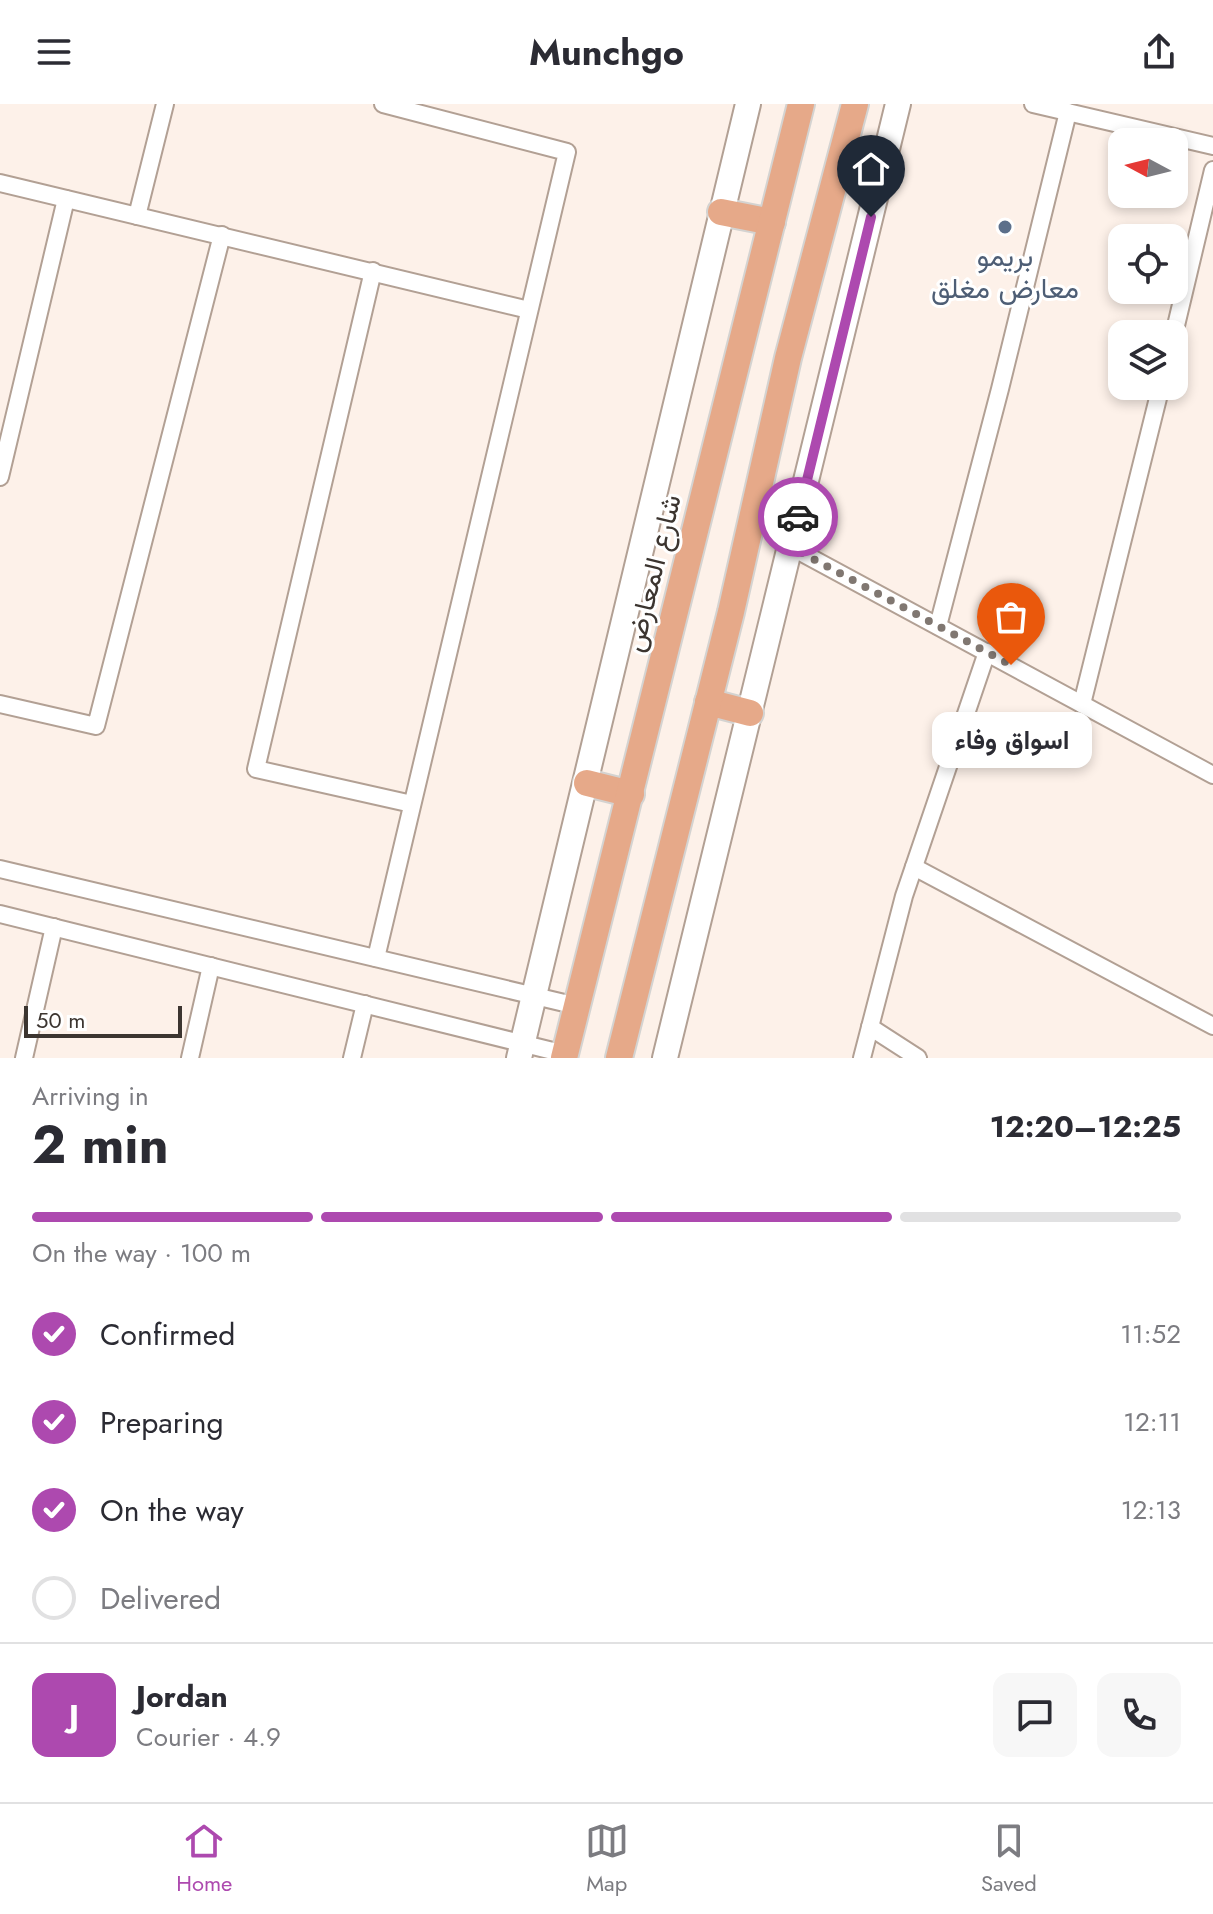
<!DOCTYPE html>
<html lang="en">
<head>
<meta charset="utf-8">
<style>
	body { margin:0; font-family:Jost,Vazirmatn,sans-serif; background:#f7f7f7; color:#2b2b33; height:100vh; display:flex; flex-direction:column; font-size:30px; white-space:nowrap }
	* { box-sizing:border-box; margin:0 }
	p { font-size:26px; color:#7c7c81 }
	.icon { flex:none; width:44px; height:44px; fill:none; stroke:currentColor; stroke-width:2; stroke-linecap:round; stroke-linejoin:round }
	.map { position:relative; height:954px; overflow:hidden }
	.panel { display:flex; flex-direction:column; background:#fff; flex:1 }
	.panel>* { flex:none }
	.needle { width:52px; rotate:277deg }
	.buttons { position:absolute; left:1108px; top:24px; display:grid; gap:16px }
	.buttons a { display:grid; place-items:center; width:80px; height:80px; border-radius:16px; background:#fff; box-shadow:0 4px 12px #0003; font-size:40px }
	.scale { position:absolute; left:24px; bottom:20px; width:158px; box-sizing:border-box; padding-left:8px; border:4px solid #3c3530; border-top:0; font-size:22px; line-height:28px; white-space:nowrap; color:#3c3530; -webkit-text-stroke:6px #fff; paint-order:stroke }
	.pin { position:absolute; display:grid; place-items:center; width:68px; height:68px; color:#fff; margin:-82px -34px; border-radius:50% 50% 50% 0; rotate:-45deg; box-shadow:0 0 8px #0007 }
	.pin .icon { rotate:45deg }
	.courier { position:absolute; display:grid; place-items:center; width:80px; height:80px; margin:-40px; border:6px solid #ad49af; border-radius:50%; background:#fff; color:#222; box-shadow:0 2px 10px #0007 }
	.bubble { position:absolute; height:56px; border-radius:16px; background:#fff; box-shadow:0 4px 12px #0003; font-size:26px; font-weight:700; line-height:56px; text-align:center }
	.head em { font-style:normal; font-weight:700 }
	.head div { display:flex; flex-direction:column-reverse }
	.head { display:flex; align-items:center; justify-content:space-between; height:136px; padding:0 32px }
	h1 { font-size:52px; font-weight:700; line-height:60px }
	.bar { display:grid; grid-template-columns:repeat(4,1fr); gap:12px 8px; align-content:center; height:96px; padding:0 32px }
	.bar i { height:10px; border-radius:6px; background:#e1e1e2 }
	.bar .selected { background:#ad49af }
	.bar p { grid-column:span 4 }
	.line { display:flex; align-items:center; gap:20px; padding:0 32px; border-top:2px solid #e1e1e2 }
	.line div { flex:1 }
	.round { display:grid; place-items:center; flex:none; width:84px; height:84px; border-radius:16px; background:#f7f7f7 }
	ol { padding:0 32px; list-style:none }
	li { display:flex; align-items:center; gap:24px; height:88px }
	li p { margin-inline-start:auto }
	li .icon { padding:8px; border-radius:50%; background:#ad49af; color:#fff; stroke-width:4 }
	li:last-child { color:#7c7c81 }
	li i { width:44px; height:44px; border:4px solid #e1e1e2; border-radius:50% }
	header { display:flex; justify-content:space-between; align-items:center; height:104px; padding:0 32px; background:#fff; font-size:36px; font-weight:700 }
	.tabs { display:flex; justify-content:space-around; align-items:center; height:112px; border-top:2px solid #e1e1e2; background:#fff; font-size:22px; color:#7c7c81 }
	.tabs a { display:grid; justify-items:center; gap:4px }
	.tabs .selected { color:#ad49af }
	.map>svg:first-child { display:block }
</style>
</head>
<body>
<header><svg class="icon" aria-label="menu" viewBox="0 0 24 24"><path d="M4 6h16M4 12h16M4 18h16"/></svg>Munchgo<svg class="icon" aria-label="share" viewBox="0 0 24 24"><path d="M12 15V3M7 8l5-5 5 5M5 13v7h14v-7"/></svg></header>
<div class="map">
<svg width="1213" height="954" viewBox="0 0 1213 954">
	<rect width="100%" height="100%" fill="#fdf1e9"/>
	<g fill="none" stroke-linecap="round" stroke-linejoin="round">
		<g stroke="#b2a094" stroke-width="20">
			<g id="street">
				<path d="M1033 0 1213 42"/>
				<path d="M0 79 529 206"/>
				<path d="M137 112 165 0"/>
				<path d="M373 167 256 665 412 700"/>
				<path d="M1174 230 1213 66"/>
				<path d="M0 373 66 95"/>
				<path d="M791 443 1213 671"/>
				<path d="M938 522 1000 285 1068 8"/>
				<path d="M0 600 96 622 222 131"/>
				<path d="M1082 600 1161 282"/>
				<path d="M914 763 1213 922"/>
				<path d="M0 765 577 902"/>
				<path d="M0 810 565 950"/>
				<path d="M376 854 567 48 383 0"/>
				<path d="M870 923 918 954"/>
				<path d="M24 954 54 823"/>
				<path d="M190 954 211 862"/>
				<path d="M352 954 365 900"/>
				<path d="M862 954 904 792 987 548"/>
			</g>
		</g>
		<g stroke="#b2a094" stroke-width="28">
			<g id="secondary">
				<path d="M519 954 748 0"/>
				<path d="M665 954 898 0"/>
			</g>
		</g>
		<g stroke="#d4d3d1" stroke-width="30">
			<g id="primary">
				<path d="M845 43 885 53"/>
				<path d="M721 108 772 118"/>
				<path d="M708 598 750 609"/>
				<path d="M587 679 631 690"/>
				<path d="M564 954 801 0"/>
				<path d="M619 954 731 508 788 254 855 0"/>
			</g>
		</g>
		<use href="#street" stroke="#fff" stroke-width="16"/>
		<use href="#secondary" stroke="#fff" stroke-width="24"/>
		<use href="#primary" stroke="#e6a989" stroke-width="26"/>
	</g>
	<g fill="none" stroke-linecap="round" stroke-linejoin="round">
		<path stroke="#807771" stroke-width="8" stroke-dasharray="0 14.4" d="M798 413 791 443 1011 561"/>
		<path stroke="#ad49af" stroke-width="10" d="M798 413 871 113"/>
	</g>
	<circle fill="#5c6f8a" stroke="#fff" stroke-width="3" cx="1005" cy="123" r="8"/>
	<g text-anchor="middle" stroke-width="6" stroke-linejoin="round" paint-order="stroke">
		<g font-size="28" fill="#4e5e75" stroke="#fff">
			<text x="1005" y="162">بريمو<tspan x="1005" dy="32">معارض مغلق</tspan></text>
		</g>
		<g font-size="28" fill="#3c3530" stroke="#fff">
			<text transform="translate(652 469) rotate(-76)" y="10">شارع المعارض</text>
		</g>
	</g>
</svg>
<div class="buttons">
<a><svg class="needle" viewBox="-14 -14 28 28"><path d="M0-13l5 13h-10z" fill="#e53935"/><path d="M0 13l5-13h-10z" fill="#7c7c81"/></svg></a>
<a><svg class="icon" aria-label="locate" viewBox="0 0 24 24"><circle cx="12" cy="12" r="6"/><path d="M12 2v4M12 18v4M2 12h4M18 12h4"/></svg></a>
<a><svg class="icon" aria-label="layers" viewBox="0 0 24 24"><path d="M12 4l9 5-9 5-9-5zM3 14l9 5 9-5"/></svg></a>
</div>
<div class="scale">50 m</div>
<div class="pin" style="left:1011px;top:561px;background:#ea580c"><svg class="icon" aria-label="bag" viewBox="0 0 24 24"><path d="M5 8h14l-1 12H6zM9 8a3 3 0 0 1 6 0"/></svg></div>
<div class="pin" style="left:871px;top:113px;background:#1f2937"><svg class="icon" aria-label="home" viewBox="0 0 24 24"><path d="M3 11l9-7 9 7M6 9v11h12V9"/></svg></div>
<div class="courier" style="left:798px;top:413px"><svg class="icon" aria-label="car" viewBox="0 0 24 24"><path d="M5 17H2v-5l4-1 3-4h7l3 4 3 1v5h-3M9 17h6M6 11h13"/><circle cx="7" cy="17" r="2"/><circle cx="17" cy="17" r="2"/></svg></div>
<div class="bubble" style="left:932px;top:608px;width:160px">اسواق وفاء</div>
</div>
<section class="panel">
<div class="head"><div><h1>2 min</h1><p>Arriving in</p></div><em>12:20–12:25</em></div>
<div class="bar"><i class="selected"></i><i class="selected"></i><i class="selected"></i><i></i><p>On the way · 100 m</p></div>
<ol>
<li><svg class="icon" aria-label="check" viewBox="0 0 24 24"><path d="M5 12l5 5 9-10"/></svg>Confirmed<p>11:52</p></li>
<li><svg class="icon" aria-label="check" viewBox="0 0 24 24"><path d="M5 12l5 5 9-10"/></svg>Preparing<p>12:11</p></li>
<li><svg class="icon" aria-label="check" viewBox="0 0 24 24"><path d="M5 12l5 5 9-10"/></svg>On the way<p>12:13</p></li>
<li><i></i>Delivered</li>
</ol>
<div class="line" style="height:144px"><b class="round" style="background:#ad49af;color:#fff">J</b><div><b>Jordan</b><p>Courier · 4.9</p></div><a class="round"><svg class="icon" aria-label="chat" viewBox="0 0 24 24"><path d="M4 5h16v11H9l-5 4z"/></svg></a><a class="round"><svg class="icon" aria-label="phone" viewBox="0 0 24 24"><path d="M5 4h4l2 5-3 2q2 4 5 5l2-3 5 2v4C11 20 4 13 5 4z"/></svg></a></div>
</section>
<nav class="tabs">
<a class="selected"><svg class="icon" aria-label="home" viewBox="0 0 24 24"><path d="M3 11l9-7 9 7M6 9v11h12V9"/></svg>Home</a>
<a><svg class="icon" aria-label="map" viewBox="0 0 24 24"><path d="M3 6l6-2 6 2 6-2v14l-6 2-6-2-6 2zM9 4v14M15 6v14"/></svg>Map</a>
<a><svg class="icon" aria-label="saved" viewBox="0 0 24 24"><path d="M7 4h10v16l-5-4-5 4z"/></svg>Saved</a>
</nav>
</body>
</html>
